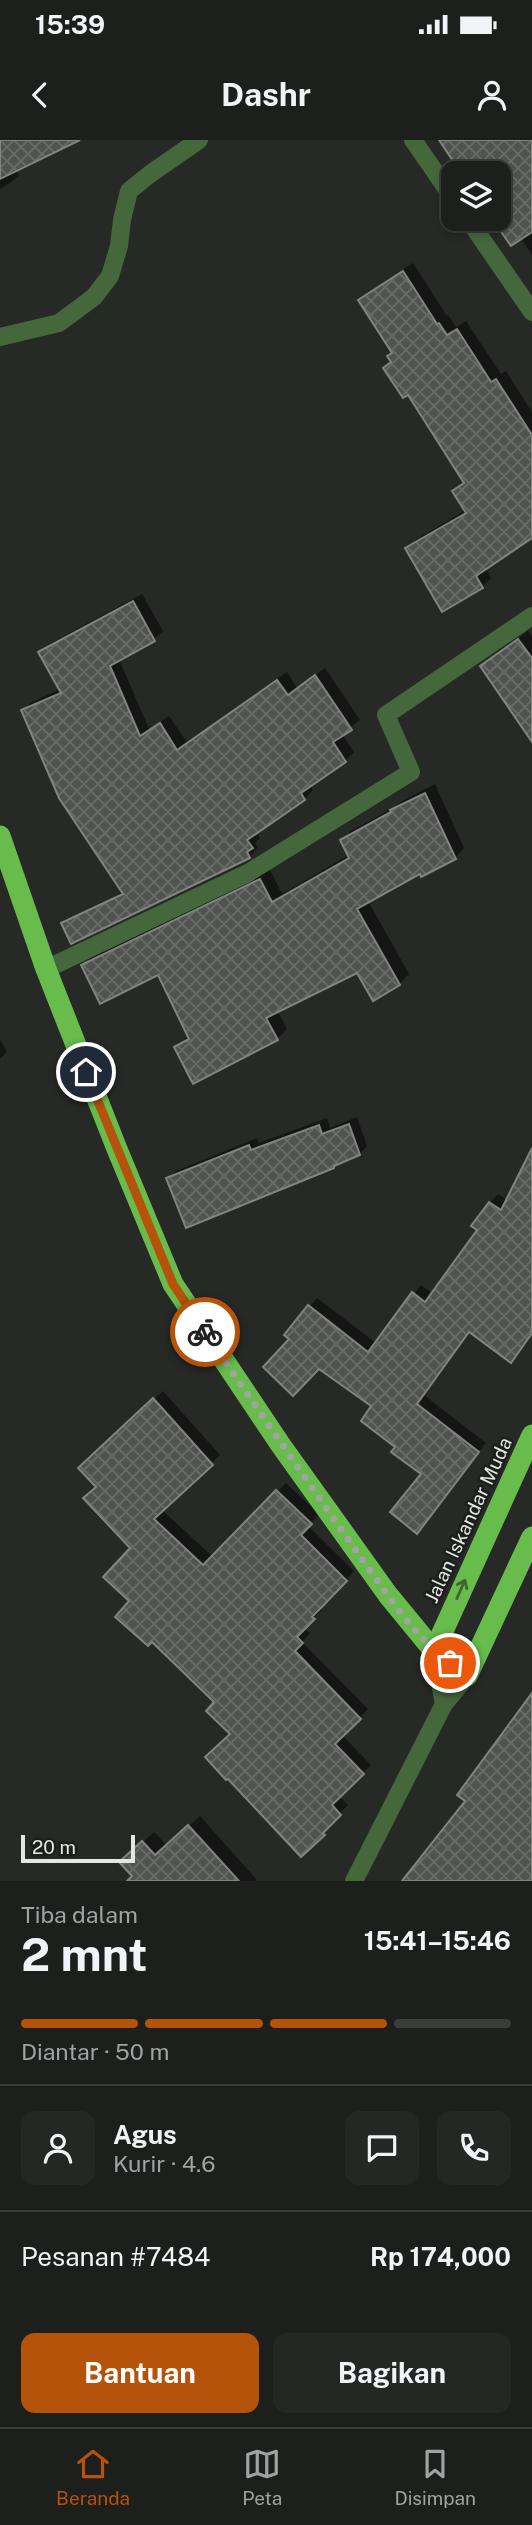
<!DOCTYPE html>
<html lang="id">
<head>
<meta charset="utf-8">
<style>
	body { margin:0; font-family:"Public Sans",sans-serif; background:#252725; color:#f1f3f6; height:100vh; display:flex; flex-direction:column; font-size:26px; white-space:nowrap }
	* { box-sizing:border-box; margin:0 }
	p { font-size:23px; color:#a0a2a3 }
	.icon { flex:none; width:38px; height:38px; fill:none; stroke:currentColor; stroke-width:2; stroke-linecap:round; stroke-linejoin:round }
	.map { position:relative; height:1741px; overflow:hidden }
	.panel { display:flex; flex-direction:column; background:#1d1f1c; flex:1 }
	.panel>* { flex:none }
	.buttons { position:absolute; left:441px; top:21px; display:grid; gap:14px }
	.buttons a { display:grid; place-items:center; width:70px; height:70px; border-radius:14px; background:#1d1f1c; box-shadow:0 4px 10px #0003,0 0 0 2px #3b3d3b; font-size:35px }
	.scale { position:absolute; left:21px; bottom:18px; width:114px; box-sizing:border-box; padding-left:7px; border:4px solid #e6e7e5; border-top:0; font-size:19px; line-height:24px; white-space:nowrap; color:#e6e7e5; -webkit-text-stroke:5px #1d1f1c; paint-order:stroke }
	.pin { position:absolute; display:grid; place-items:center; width:60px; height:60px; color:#fff; margin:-30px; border:4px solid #fff; border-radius:50%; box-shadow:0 2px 7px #0007 }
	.courier { position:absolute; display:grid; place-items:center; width:70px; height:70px; margin:-35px; border:5px solid #b45309; border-radius:50%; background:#fff; color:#222; box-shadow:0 2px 9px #0007 }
	.summary em { font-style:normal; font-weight:700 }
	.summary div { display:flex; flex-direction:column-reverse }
	.summary { display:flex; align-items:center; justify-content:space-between; height:119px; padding:0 21px }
	h1 { font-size:46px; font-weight:700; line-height:52px }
	.bar { display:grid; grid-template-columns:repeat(4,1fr); gap:10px 7px; align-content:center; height:84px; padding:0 21px }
	.bar i { height:9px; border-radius:5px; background:#3b3d3b }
	.bar .on { background:#b45309 }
	.bar p { grid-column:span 4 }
	.line { display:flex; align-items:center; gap:18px; padding:0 21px; border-top:2px solid #3b3d3b }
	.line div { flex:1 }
	.round { display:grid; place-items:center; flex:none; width:74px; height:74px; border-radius:14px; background:#252725 }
	.cta { display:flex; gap:14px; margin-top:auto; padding:14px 21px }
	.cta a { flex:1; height:80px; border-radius:14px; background:#b45309; color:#fff; font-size:28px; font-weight:700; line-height:80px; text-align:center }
	.cta a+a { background:#252725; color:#f1f3f6 }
	.status { display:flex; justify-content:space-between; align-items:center; height:49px; padding:0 35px; background:#1d1f1c; direction:ltr }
	.status svg { height:19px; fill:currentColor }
	header { display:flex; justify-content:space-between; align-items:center; height:91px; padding:0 21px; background:#1d1f1c; font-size:32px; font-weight:700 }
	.menu { display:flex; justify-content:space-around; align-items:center; height:98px; border-top:2px solid #3b3d3b; background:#1d1f1c; font-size:19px; color:#a0a2a3 }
	.menu a { display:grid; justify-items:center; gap:4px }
	.menu .on { color:#b45309 }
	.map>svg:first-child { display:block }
</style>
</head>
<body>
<div class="status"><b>15:39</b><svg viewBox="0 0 49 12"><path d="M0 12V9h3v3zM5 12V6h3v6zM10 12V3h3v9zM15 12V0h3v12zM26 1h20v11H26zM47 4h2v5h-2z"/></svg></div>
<header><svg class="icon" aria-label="back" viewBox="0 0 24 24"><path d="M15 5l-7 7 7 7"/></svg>Dashr<svg class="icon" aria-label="person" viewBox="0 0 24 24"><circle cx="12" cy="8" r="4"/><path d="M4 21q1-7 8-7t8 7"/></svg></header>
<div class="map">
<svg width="532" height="1741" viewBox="0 0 532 1741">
	<defs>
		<pattern id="building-cross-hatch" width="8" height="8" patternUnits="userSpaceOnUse" patternTransform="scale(1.75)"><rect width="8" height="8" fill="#515350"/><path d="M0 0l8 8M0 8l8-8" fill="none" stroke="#6a6c69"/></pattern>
	</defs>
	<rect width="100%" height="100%" fill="#272926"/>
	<g fill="#0007">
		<path d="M0 0H76L16 30 19 35 10 43 0 49Z"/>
		<path d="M532 0V115L521 98 512 104 494 79H499V33H463L441 1Z"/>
		<path d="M413 123 447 176 448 175 456 187 466 181 501 234 506 231 532 272V396L485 427 491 438 482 447 407 408 417 399 466 370 454 351 465 341 408 252 392 221 394 212 360 160 370 151Z"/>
		<path d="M142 454 163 491 154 499 119 519 149 589 169 576 187 602 287 532 297 548 325 528 360 580 342 594 354 612 345 621 310 645 313 650 304 659 256 692 260 698 255 703 258 708 249 717 108 763 123 751 23 570 32 562 61 549 40 513 49 504Z"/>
		<path d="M528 491 532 496V599L482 526Z"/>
		<path d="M435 644 464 708 455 718 421 732 368 761 409 834 399 844 358 831 277 870 287 889 277 899 176 907 190 895 159 833 83 825 93 816 270 730 282 754 349 715 342 701 351 691 395 667 402 661Z"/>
		<path d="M0 900 7 912 0 919Z"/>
		<path d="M357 977 367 1006 360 1014 338 1022 333 1027 168 1039 176 1031 257 998 259 1003 327 978 330 988Z"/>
		<path d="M532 1010V1194L511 1220 471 1191 424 1255 486 1303 425 1383 424 1333 397 1306 373 1266 292 1199 309 1167 317 1158 376 1203 421 1145 433 1154 479 1089 490 1063 498 1054 508 1061Z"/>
		<path d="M163 1251 220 1315 161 1369 213 1417 286 1343 319 1374 308 1386 354 1431 319 1467 322 1470 304 1488 310 1493 302 1502 368 1569 342 1595 371 1625 339 1656 348 1665 314 1698 217 1562 131 1461 133 1408 98 1347 89 1319Z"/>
		<path d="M200 1676 257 1740 256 1741H129L134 1736 132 1712 154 1692 167 1706Z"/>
	</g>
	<g fill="url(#building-cross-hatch)" stroke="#818480" stroke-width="2">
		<path d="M0 0H80L0 39Z"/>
		<path d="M439 0H532V92L511 106 492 79H499V33H461Z"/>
		<path d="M403 131 437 184 439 183 447 195 457 189 491 242 496 239 532 295V398L476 436 483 448 442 472 405 408 466 373 452 351 464 343 408 255 403 258 383 228 391 222 387 216 392 213 358 160Z"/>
		<path d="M133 461 155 501 110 526 140 596 160 583 177 610 277 540 288 555 315 535 352 590 333 602 346 622 301 653 305 660 247 700 253 708 247 712 250 718 71 804 61 783 123 754 59 658 21 570 61 553 38 512Z"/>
		<path d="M518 499 532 518V602L480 526Z"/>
		<path d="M425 653 456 719 421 737 420 734 357 769 400 845 373 861 357 833 266 878 278 900 193 944 174 907 189 899 158 835 100 864 81 825 260 739 272 762 349 718 340 700 391 672 390 670Z"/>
		<path d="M349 984 360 1015 334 1026V1028L186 1088 166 1038 249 1005 251 1010 319 985 322 994Z"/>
		<path d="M532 1008V1193L511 1223 469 1192 417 1264 479 1312 417 1394 390 1372 421 1334 391 1312 395 1307 361 1281 371 1266 319 1229 293 1256 263 1227 289 1199 284 1195 308 1165 368 1212 412 1152 425 1162 477 1090 471 1086 489 1062 501 1070Z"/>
		<path d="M153 1258 213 1325 154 1379 203 1425 276 1350 312 1384 301 1395 347 1441 312 1477 315 1479 297 1497 303 1503 295 1511 361 1579 335 1604 364 1634 332 1665 341 1675 323 1693 325 1695 301 1717 228 1639 226 1640 205 1617 230 1594 206 1571 214 1562 152 1502 148 1506 115 1477 129 1461 103 1437 130 1408 83 1358 96 1347 78 1328Z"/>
		<path d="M532 1553V1741H402L465 1661 457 1655Z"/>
		<path d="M188 1685 239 1741H127L132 1736 119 1722 142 1701 155 1715Z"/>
	</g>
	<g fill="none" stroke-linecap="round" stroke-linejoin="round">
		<g stroke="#45673c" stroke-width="18">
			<path d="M413 0 453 58"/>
			<path d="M468 79 532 172"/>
			<path d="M0 197 59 183 94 157 110 136 119 106 122 80 129 51 150 34 199 0"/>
			<path d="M46 829 248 733 411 632 386 575 532 476"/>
			<path d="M434 1511 444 1564"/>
			<path d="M354 1741 444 1564 467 1536"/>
		</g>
		<g stroke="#67bc4b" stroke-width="21">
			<path d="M0 696 46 829 117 1009 173 1144 280 1304 388 1455 434 1511 467 1536 532 1397"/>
			<path d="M434 1511 532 1295"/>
		</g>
	</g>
	<defs><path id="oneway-shaft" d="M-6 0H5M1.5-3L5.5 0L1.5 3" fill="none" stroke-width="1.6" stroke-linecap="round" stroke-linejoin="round" transform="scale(1.75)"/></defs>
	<use stroke="#3e6631" href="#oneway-shaft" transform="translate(461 1449) rotate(-66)"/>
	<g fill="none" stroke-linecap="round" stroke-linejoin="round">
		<path stroke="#a3a4a2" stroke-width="7" stroke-dasharray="0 12.6" d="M205 1192C255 1265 304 1337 355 1409 383 1448 411 1494 450 1523"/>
		<path stroke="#b45309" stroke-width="9" d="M86 932 173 1144 205 1192"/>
	</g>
	<g text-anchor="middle" stroke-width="5" stroke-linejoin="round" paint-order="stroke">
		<g font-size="19" fill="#e6e7e5" stroke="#1d1f1c">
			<text transform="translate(468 1380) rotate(-65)" y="7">Jalan Iskandar Muda</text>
		</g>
	</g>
</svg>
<div class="buttons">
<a><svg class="icon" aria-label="layers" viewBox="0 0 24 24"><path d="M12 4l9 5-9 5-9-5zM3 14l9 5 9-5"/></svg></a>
</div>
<div class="scale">20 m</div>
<div class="pin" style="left:450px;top:1523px;background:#ea580c"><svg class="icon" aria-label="bag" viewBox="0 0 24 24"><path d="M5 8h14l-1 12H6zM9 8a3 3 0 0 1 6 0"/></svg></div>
<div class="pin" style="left:86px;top:932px;background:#1f2937"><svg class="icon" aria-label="home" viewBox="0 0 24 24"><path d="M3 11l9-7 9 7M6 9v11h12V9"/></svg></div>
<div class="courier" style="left:205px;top:1192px"><svg class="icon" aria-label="bike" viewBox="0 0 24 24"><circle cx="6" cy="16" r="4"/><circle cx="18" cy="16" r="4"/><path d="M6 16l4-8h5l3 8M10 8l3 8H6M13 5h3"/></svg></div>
</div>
<section class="panel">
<div class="summary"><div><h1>2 mnt</h1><p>Tiba dalam</p></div><em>15:41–15:46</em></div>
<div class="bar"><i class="on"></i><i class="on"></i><i class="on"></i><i></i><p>Diantar · 50 m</p></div>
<div class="line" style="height:126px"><a class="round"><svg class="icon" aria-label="person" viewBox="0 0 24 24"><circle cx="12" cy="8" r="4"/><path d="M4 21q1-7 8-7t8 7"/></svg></a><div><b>Agus</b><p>Kurir · 4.6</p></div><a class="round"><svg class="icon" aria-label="chat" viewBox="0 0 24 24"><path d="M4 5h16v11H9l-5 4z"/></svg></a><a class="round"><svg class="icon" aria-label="phone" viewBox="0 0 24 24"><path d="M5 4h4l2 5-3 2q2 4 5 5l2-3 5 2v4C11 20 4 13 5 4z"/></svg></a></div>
<div class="line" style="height:91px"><div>Pesanan #7484</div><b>Rp 174,000</b></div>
<div class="cta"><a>Bantuan</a><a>Bagikan</a></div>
</section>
<nav class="menu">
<a class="on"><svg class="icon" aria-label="home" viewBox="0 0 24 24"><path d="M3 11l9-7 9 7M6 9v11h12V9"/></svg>Beranda</a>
<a><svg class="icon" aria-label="map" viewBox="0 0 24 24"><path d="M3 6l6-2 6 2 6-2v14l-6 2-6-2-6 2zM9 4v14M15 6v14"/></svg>Peta</a>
<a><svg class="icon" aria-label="saved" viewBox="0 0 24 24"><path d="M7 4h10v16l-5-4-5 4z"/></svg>Disimpan</a>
</nav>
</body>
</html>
